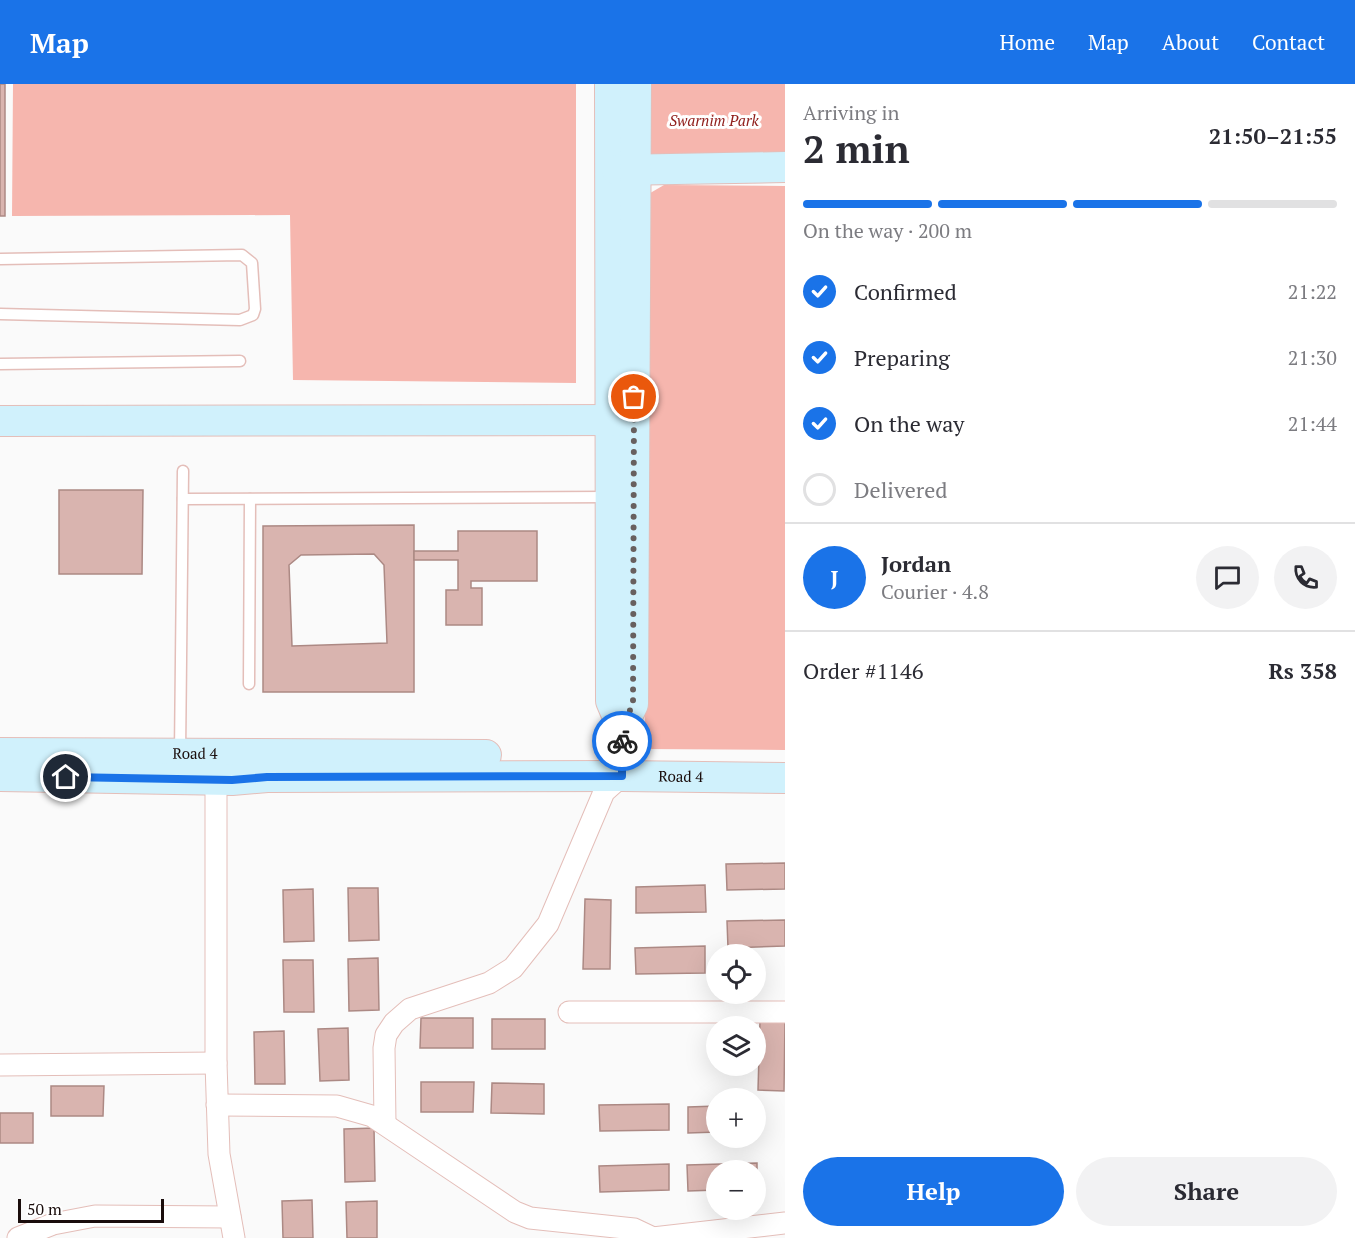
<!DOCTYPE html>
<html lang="en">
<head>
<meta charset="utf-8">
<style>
	body { margin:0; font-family:"PT Serif",serif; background:#f2f2f3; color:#2b2b33; height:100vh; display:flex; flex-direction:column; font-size:22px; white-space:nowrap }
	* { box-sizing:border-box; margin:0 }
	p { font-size:20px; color:#7c7c81 }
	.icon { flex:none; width:33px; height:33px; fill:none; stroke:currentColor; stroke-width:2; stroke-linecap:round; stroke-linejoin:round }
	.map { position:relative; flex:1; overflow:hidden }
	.drawer { display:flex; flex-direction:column; background:#fff; width:570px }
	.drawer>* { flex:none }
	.fabs { position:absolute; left:706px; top:860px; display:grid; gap:12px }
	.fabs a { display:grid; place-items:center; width:60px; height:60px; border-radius:50%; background:#fff; box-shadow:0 6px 24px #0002; font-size:30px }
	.scale { position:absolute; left:18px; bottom:15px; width:146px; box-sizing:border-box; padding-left:6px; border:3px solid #1a0d0c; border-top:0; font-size:16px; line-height:21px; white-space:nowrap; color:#1a0d0c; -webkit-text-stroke:4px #fff; paint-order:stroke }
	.pin { position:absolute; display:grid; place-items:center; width:51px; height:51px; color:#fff; margin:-26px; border:3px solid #fff; border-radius:50%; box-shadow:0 2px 6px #0007 }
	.courier { position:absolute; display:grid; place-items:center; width:60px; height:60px; margin:-30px; border:4px solid #1a73e8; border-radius:50%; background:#fff; color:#222; box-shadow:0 2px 8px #0007 }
	.summary em { font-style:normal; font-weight:700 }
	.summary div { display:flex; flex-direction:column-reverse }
	.summary { display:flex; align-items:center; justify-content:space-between; height:102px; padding:0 18px }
	h1 { font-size:39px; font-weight:700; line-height:45px }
	.bar { display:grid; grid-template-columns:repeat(4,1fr); gap:9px 6px; align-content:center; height:72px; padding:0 18px }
	.bar i { height:8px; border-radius:4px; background:#e1e1e2 }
	.bar .active { background:#1a73e8 }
	.bar p { grid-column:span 4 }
	.line { display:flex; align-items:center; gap:15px; padding:0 18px; border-top:2px solid #e1e1e2 }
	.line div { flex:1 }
	.round { display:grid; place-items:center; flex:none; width:63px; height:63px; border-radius:32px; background:#f2f2f3 }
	ol { padding:0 18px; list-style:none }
	li { display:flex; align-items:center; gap:18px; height:66px }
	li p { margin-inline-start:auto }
	li .icon { padding:6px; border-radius:50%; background:#1a73e8; color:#fff; stroke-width:4 }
	li:last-child { color:#7c7c81 }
	li i { width:33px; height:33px; border:3px solid #e1e1e2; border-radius:50% }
	.primary-button { display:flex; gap:12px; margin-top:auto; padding:12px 18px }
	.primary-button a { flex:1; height:69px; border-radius:36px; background:#1a73e8; color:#fff; font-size:24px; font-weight:700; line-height:69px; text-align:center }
	.primary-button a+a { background:#f2f2f3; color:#2b2b33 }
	header { display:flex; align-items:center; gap:36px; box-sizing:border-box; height:84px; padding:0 30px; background:#1a73e8; color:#fff }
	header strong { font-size:28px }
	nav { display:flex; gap:33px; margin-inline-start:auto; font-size:21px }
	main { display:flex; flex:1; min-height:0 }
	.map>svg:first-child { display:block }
</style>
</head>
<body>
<header>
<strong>Map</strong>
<nav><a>Home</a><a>Map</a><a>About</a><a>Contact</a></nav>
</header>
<main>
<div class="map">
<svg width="785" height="1154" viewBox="0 0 785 1154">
	<rect width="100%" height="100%" fill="#fafafa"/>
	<g fill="#f6b6ae">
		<path d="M13 0H576V299L293 296 290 131 12 132Z"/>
		<rect x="642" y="0" width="143" height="73"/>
		<path d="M664 101 785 102V666L645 665 640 115Z"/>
	</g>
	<g fill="#d9b4af" stroke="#ac8984" stroke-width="1.5" fill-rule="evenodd">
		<rect x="0" y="0" width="5" height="132"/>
		<path d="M59 406H143L142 490H59Z"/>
		<path d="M414 441V608H263V442ZM374 470 384 481 387 559 292 562 289 481 301 471Z"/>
		<path d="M458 447H537V497H471V504H482V541H446V506H458V476H414V467H458Z"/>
		<path d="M785 779V805L727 806 726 780Z"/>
		<path d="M705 801 706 828 636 829V803Z"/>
		<path d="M348 804H378L379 856 349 857Z"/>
		<path d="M313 805 314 857 284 858 283 806Z"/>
		<path d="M585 815 611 816 610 885H583Z"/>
		<path d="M785 836V862L728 864 727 837Z"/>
		<path d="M705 862V889L636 890 635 864Z"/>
		<path d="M378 874 379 926 349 927 348 875Z"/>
		<path d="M283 876H313L314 928H284Z"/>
		<path d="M421 934H473V964H420Z"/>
		<rect x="492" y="935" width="53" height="30"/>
		<path d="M760 937H785L784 1007 758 1006Z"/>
		<path d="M348 944 349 996 320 997 318 945Z"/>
		<path d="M284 947 285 1000H255L254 948Z"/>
		<path d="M421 998H474L473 1028H421Z"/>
		<path d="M492 999 544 1000V1030L491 1029Z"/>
		<path d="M51 1002H104L103 1032H51Z"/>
		<path d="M669 1020V1046L600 1047 599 1021Z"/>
		<path d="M717 1022V1048L688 1049V1023Z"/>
		<rect x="0" y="1029" width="33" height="30"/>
		<path d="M374 1044 375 1097 345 1098 344 1045Z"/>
		<path d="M757 1079V1105L756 1086H717V1106L688 1107 687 1081Z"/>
		<path d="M669 1080V1106L600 1108 599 1082Z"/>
		<path d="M312 1116 313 1154H283L282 1117Z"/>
		<path d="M377 1117V1154H347L346 1118Z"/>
	</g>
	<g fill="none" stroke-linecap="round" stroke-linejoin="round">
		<g stroke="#e4beb9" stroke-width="13">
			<g id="lane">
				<path d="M0 175 242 171 252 179 255 225 253 231 240 236 0 230"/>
				<path d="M0 280 240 277"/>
				<path d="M183 415 608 413"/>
				<path d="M249 600 250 415"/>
				<path d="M180 669 183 387"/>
			</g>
		</g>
		<g stroke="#e4beb9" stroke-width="23">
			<g id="street">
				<path d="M216 682V979L219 1070 234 1154"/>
				<path d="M569 928H785"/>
				<path d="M0 981 216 979"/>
				<path d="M217 1021 337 1022 372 1032 515 1128 530 1134 634 1145 653 1154"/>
				<path d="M385 1040 384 964 386 951 394 939 410 925 489 899 513 884 548 840 604 708 622 692"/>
				<path d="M18 1154 53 1140 95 1132 230 1133"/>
				<path d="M653 1154 785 1139"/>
			</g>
		</g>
		<g stroke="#e4beb9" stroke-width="32">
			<g id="secondary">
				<path d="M610 0 611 617 622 643V692"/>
				<path d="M617 86 785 83"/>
				<path d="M0 337 631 336"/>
				<path d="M622 643 633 620 636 0"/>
				<path id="s1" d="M0 669 486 671"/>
				<path id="s2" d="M0 692 232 696 267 693 622 692 785 694"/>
			</g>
		</g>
		<use href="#lane" stroke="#fff" stroke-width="10"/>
		<use href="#street" stroke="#fff" stroke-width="21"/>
		<use href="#secondary" stroke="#d0f1fc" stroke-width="30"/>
	</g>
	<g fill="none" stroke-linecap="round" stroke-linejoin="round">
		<path stroke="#68605f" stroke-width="6" stroke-dasharray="0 10.8" d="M622 657V643L633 620 634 313"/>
		<path stroke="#1a73e8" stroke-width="8" d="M66 693 232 696 267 693 622 692V657"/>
	</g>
	<g text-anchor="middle" stroke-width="6" stroke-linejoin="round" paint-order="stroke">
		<g font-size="15" font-style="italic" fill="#91201d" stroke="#fff">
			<text x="714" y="42">Swarnim Park</text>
		</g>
		<g font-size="15" fill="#1a0d0c" stroke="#fff">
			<text dy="5" stroke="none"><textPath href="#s1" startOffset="195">Road 4</textPath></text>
			<text dy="5" stroke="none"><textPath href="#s2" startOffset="681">Road 4</textPath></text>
		</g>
	</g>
</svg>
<div class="fabs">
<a><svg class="icon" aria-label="locate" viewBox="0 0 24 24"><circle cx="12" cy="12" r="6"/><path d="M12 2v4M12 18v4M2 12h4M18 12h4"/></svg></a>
<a><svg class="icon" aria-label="layers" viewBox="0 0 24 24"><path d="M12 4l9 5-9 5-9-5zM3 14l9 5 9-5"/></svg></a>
<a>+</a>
<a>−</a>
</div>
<div class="scale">50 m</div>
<div class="pin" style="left:634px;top:313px;background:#ea580c"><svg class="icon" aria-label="bag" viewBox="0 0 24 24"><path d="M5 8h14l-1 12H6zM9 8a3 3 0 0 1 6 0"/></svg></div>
<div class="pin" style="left:66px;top:693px;background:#1f2937"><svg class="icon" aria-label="home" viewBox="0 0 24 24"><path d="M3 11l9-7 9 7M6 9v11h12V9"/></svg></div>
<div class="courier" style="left:622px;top:657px"><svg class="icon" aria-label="bike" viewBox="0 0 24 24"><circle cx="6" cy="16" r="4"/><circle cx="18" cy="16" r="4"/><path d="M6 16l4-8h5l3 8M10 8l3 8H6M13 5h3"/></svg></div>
</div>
<section class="drawer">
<div class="summary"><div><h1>2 min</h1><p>Arriving in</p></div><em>21:50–21:55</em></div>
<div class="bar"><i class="active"></i><i class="active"></i><i class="active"></i><i></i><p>On the way · 200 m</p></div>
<ol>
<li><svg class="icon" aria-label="check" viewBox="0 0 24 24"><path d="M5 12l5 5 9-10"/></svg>Confirmed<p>21:22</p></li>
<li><svg class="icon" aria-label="check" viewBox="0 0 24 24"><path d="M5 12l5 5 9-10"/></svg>Preparing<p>21:30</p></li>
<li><svg class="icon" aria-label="check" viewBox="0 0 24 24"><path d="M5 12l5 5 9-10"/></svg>On the way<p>21:44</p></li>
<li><i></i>Delivered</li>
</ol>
<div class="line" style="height:108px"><b class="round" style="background:#1a73e8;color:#fff">J</b><div><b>Jordan</b><p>Courier · 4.8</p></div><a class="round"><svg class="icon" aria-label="chat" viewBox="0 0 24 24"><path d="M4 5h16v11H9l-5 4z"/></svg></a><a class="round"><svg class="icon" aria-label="phone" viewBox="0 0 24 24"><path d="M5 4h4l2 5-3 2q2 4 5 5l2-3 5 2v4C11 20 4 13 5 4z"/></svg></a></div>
<div class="line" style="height:78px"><div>Order #1146</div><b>Rs 358</b></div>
<div class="primary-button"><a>Help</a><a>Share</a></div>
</section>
</main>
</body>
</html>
